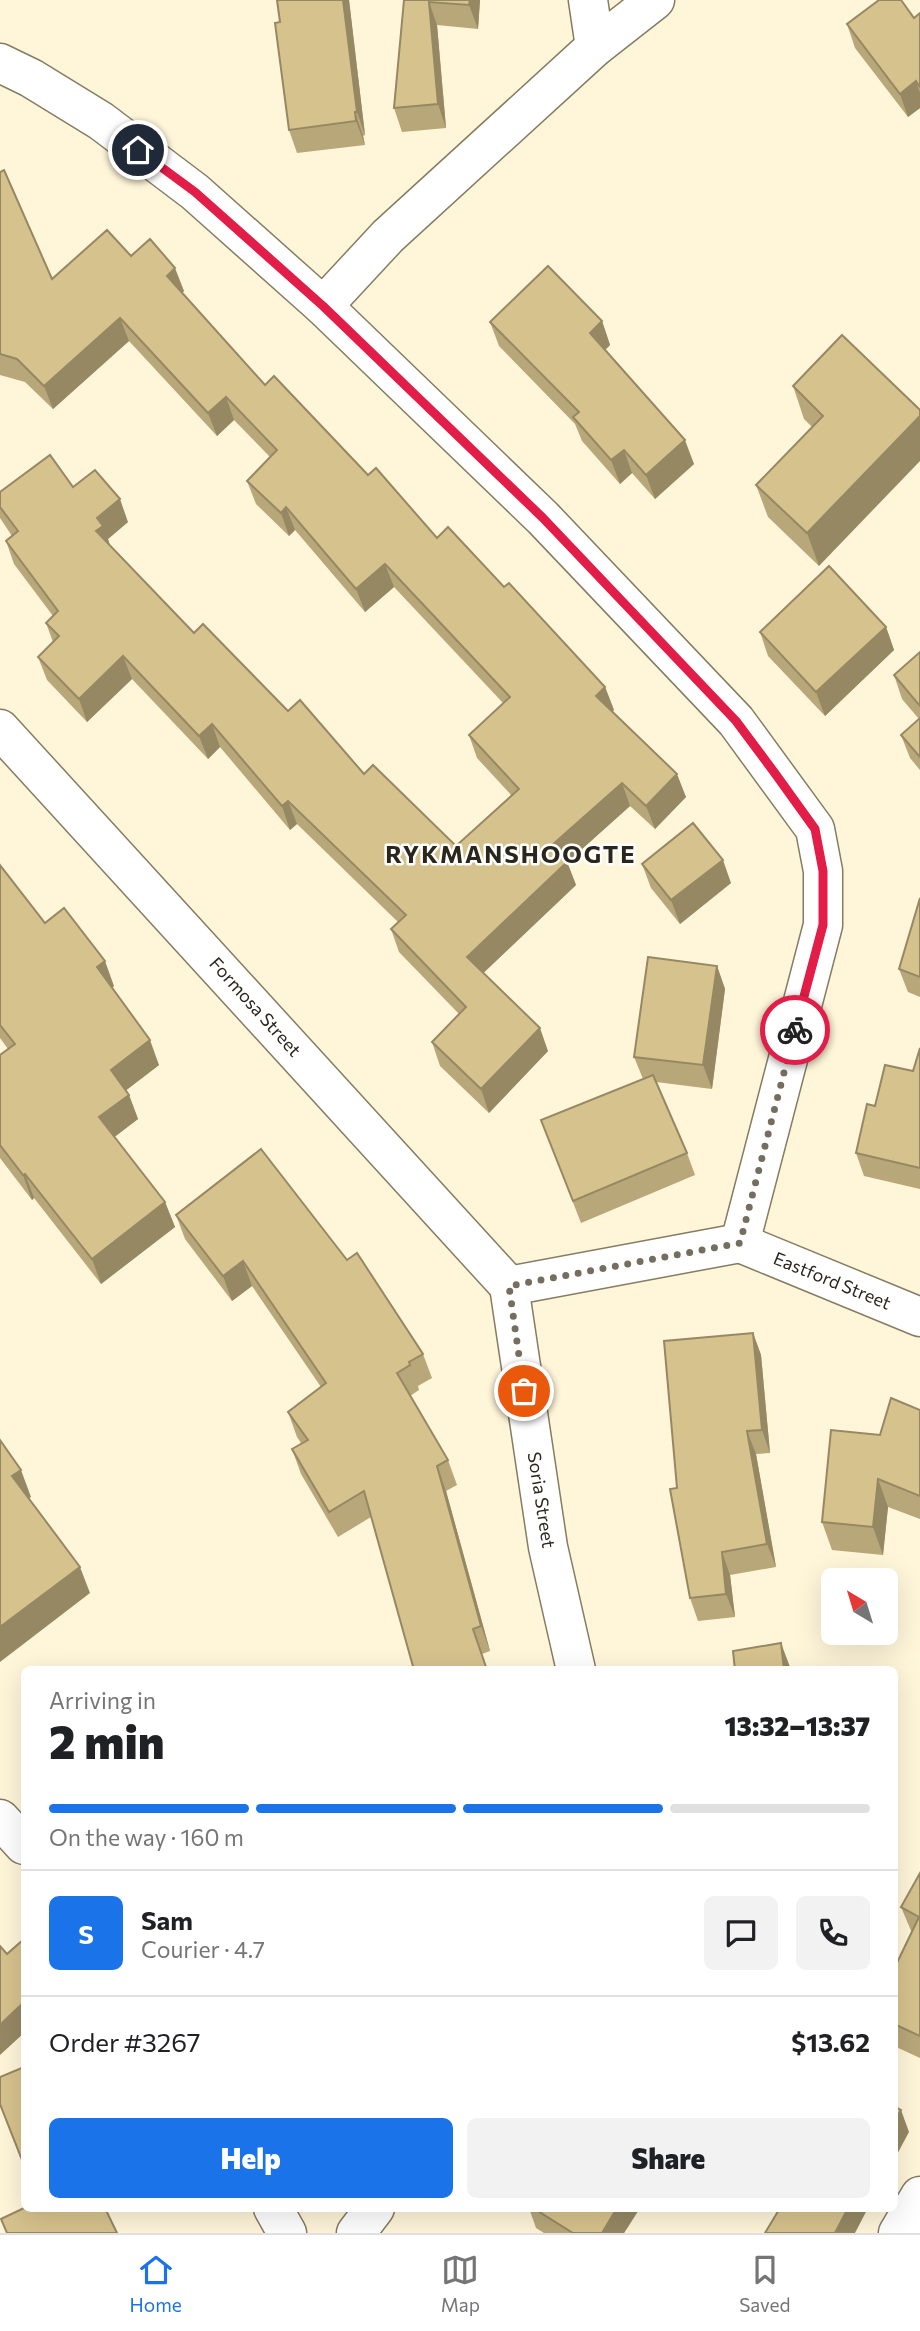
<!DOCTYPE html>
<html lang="en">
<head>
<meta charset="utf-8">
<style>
	body { margin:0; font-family:Commissioner,sans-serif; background:#f2f2f2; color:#202124; height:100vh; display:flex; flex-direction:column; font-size:26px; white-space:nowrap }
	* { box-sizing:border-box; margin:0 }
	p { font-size:23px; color:#757577 }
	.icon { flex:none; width:38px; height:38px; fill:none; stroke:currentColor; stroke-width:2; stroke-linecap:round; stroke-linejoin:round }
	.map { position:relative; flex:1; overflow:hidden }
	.sheet { position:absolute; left:21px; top:1666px; width:877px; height:546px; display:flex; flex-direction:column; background:#fff; border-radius:10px; box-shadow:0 7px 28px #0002 }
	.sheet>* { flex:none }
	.needle { width:46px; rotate:322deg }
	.controls { position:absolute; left:821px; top:1568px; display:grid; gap:14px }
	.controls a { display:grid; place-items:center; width:77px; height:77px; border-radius:10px; background:#fff; box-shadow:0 7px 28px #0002; font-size:35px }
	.pin { position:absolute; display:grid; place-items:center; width:60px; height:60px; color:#fff; margin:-30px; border:4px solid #fff; border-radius:50%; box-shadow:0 2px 7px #0007 }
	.courier { position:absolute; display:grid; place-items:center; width:70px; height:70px; margin:-35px; border:5px solid #e11d48; border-radius:50%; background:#fff; color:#222; box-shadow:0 2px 9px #0007 }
	.overview em { font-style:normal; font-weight:800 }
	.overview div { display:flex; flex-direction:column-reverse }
	.overview { display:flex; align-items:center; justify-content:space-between; height:119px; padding:0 28px }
	h1 { font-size:46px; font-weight:800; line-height:52px }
	.bar { display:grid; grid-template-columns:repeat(4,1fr); gap:10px 7px; align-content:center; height:84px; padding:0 28px }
	.bar i { height:9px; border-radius:5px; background:#e0e0e0 }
	.bar .on { background:#1a73e8 }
	.bar p { grid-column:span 4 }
	.line { display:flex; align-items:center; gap:18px; padding:0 28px; border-top:2px solid #e0e0e0 }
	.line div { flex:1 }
	.round { display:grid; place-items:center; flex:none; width:74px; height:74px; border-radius:10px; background:#f2f2f2 }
	.action { display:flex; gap:14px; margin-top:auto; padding:14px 28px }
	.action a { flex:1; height:80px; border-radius:10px; background:#1a73e8; color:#fff; font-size:28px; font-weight:800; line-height:80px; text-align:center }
	.action a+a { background:#f2f2f2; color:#202124 }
	.tab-bar { display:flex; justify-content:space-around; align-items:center; height:98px; border-top:2px solid #e0e0e0; background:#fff; font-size:19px; color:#757577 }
	.tab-bar a { display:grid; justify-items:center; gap:4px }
	.tab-bar .on { color:#1a73e8 }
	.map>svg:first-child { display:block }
</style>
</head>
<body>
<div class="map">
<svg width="920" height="2233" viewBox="0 0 920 2233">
	<rect width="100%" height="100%" fill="#fff5d9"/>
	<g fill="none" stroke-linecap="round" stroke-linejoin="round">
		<g stroke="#857c63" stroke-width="41">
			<g id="minor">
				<path d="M588 0 595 47"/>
				<path d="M0 63 31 78 101 121 195 192 323 306 543 518 736 721 815 829 823 871V925L740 1243"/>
				<path d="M323 306 388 236 595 47 655 0"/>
				<path d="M0 729 509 1286"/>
				<path d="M740 1243 920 1317"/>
				<path d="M509 1286 548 1547 576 1670"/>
				<path d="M509 1286 740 1243"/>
				<path d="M0 1819 24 1845"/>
				<path d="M273 2208 287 2233"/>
				<path d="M356 2233 375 2208"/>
				<path d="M898 2233 920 2196"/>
			</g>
		</g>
		<use href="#minor" stroke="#fff" stroke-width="38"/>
	</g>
	<g fill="#b8a779">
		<path d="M349 0 365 135 363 136 365 145 297 153 289 130 280 22Z"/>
		<path d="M404 0H480L478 29 437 25 446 128 402 132 394 108Z"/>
		<path d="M920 13V108L908 117 855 48 847 24 914 18Z"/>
		<path d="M0 172 52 279 131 256 184 291 182 293 265 385 368 475 437 538 504 587 605 687 614 710 612 711 686 797 655 829 630 806 567 862 576 885 483 973 548 1051 489 1113 440 1066 432 1042 459 1014 399 952 391 929 398 922 297 824 290 830 220 747 208 759 132 679 87 722 47 680 38 657 53 642 46 623 53 616 14 564 6 541 12 536 0 518V492L73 487 128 522 108 539 110 546 194 633 364 774 456 846 512 796 477 758 469 735 503 703 394 587 365 612 295 530 289 536 256 504 247 481 270 457 234 420 217 436 129 341 53 409 25 382 0 375Z"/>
		<path d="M602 321 610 345 605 350 694 464 655 499 632 473 620 484 582 441 575 424 499 346 490 322Z"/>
		<path d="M842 335 819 566 768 517 756 485 812 427 804 419 793 386Z"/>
		<path d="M886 627 894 650 825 716 768 656 760 632Z"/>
		<path d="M920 652V770L910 758 901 735 919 719 902 699 894 675Z"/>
		<path d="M642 864 731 883 680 924 651 888Z"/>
		<path d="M0 865 45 923 114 986 111 988 159 1065 126 1090 129 1095 138 1119 114 1137 165 1202 175 1227 101 1284 34 1198 32 1200 0 1158V1055L8 1049 0 1038Z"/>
		<path d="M920 898V997L908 992 899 969Z"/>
		<path d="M717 966 725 989 712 1089 656 1082 687 1153 695 1175 581 1223 541 1120 643 1079 634 1057Z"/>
		<path d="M920 1048V1189L864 1176 856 1153 875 1106 913 1071Z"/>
		<path d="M176 1215 347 1260 423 1354 432 1378 418 1386 419 1390 410 1396 448 1460 457 1485 446 1491 490 1651 482 1654 371 1517 338 1537 301 1474 292 1449 301 1443 297 1437 288 1412 321 1387 252 1286 232 1301 185 1239Z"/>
		<path d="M753 1333 761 1355 770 1453 756 1454 776 1567 730 1575 735 1617 698 1621 690 1598 677 1488Z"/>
		<path d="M920 1410V1519L888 1507 883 1555 832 1550 822 1522 880 1435Z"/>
		<path d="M920 1873V2058L894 2046V1969L912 1933 901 1907Z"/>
		<path d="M24 2067V2167L0 2106V2077Z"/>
		<path d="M529 2208H640L624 2233H544L536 2228Z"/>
	</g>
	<g fill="#968863">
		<path d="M343 0H349L365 135 357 112Z"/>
		<path d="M470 0H480L478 29 469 5Z"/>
		<path d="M429 2 437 25 446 128 438 104Z"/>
		<path d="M916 81 920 93V108L908 117 900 94Z"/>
		<path d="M355 112 363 136 365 145 356 121Z"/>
		<path d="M175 268 184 291 175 299 167 276Z"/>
		<path d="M120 318 129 341 53 409 44 386Z"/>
		<path d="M602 321 610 345 598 357 590 333Z"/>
		<path d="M226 397 234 420 217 436 208 413Z"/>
		<path d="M920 416V461L819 566 807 533Z"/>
		<path d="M685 440 694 464 655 499 646 475Z"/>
		<path d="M624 450 632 473 620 484 611 460Z"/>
		<path d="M120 499 128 522 108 539 111 549 96 531 97 518Z"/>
		<path d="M286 507 295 530 289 536 281 513Z"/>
		<path d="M385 564 394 587 365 612 356 589Z"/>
		<path d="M886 627 894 650 825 716 816 692Z"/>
		<path d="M123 656 132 679 87 722 79 699Z"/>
		<path d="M605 687 614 710 604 719 596 696Z"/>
		<path d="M212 724 220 747 208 759 199 736Z"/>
		<path d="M677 774 686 797 655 829 646 806Z"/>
		<path d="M622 783 630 806 561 868 552 845Z"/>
		<path d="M288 801 297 824 290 830 282 806Z"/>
		<path d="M723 860 731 883 680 924 671 900Z"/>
		<path d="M567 862 576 885 475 981 467 957Z"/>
		<path d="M105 961 114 986 106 992 97 967Z"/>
		<path d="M717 966 725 989 712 1089 703 1065Z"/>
		<path d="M540 1028 548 1051 489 1113 481 1089Z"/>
		<path d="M150 1040 159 1065 120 1095 111 1070Z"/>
		<path d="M129 1095 138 1119 108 1142 99 1117Z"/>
		<path d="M25 1174 34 1198 32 1200 23 1175Z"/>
		<path d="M165 1202 175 1227 101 1284 92 1259Z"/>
		<path d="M243 1261 252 1286 232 1301 223 1276Z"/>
		<path d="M753 1333 761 1355 770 1453 762 1430Z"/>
		<path d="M747 1431 756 1454 776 1567 767 1544Z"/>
		<path d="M437 1466 446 1491 490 1651 481 1626Z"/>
		<path d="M21 1470 31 1497 22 1503 12 1476Z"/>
		<path d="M878 1479 888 1507 883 1555 873 1527Z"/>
		<path d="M722 1552 730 1575 735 1617 726 1594Z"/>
		<path d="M80 1567 90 1593 0 1662V1627Z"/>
		<path d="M781 1643 790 1667V1670H784Z"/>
		<path d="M24 2002V2033L0 2055V2025Z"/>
		<path d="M901 2110 909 2132 894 2160V2121Z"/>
		<path d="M617 2208H640L624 2233H602Z"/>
		<path d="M848 2208H868L855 2233H835Z"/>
	</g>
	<g fill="#d6c28d" stroke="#968863" stroke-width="2">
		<path d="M277 0H343L357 112H355L356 121 289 130 275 23 280 22Z"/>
		<path d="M404 0H470L469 5 429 2 438 104 394 108Z"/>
		<path d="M879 0H901L914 18 920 13V87L916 81 900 94 847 24Z"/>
		<path d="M4 170 52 279 107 230 131 256 150 239 175 268 167 276 265 385 274 376 368 475 376 468 437 538 448 527 504 587 509 583 605 687 596 696 677 774 646 806 622 783 552 845 567 862 467 957 540 1028 481 1089 432 1042 466 1007 391 929 406 915 288 801 282 806 212 724 199 736 123 656 79 699 38 657 59 636 46 623 58 611 6 541 18 531 0 507V492L50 455 73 487 95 470 120 499 97 518 103 526 96 531 194 633 203 624 288 711 300 700 364 774 373 765 456 846 519 789 469 735 510 697 385 564 356 589 286 507 281 513 247 481 277 450 226 397 208 413 120 318 44 386 17 359 0 354V172Z"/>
		<path d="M548 266 602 321 590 333 685 440 646 475 624 450 611 460 573 417 579 412 490 322Z"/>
		<path d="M842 335 920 410V416L807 533 756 485 823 416 793 386Z"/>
		<path d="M829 566 886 627 816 692 760 632Z"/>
		<path d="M920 652V706L894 675Z"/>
		<path d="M920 718V757L901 735Z"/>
		<path d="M693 823 723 860 671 900 642 864Z"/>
		<path d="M0 865 45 923 64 908 105 961 97 967 150 1040 111 1070 129 1095 99 1117 165 1202 92 1259 25 1174 23 1175 0 1145V1055L15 1044 0 1025Z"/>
		<path d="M920 898V977L899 969Z"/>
		<path d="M648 957 717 966 703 1065 634 1057Z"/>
		<path d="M920 1048V1168L856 1153 867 1104 875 1106 885 1065 913 1071Z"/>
		<path d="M653 1075 687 1153 573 1201 541 1120Z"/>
		<path d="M261 1149 347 1260 357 1253 423 1354 409 1362 410 1365 397 1373 448 1460 437 1466 481 1626 473 1629 487 1670H414L364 1491 329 1512 292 1449 308 1440 288 1412 326 1383 243 1261 223 1276 176 1215Z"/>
		<path d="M753 1333 762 1430 747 1431 767 1544 722 1552 726 1594 690 1598 670 1489 677 1488 664 1341Z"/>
		<path d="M891 1398 920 1410V1496L878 1479 873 1527 822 1522 831 1430 880 1435Z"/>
		<path d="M0 1440 21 1470 12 1476 80 1567 0 1627Z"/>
		<path d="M781 1643 784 1670H735L733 1651Z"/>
		<path d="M920 1873V2036L894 2024V1969L919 1917 901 1907Z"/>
		<path d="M24 1939V2002L0 2025V1946L7 1954Z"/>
		<path d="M24 2067V2165L0 2104V2077Z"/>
		<path d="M894 2106 901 2110 894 2121Z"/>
		<path d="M24 2208H105L117 2233H7L1 2219Z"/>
		<path d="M533 2208H617L602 2233H573Z"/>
		<path d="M780 2208H848L835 2233H765Z"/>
	</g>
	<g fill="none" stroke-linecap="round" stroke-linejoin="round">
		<path stroke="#756e5e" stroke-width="7" stroke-dasharray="0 12.6" d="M524 1391 509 1286 740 1243 795 1030"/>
		<path stroke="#e11d48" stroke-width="9" d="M138 150 195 192 323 306 543 518 736 721 774 772 815 829 823 871V925L795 1030"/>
	</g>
	<g text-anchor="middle" stroke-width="5" stroke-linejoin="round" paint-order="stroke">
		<g font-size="18" fill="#2a261c" stroke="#fff">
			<text transform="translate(255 1007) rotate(48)" y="6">Formosa Street</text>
			<text transform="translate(832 1281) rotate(22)" y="6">Eastford Street</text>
			<text transform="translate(541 1500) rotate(81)" y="6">Soria Street</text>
		</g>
		<g font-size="24" font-weight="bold" letter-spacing="2" fill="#2a261c" stroke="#fff">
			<text x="511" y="863">RYKMANSHOOGTE</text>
		</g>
	</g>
</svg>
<div class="controls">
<a><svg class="needle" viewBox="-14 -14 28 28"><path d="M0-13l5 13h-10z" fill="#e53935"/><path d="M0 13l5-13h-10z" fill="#757577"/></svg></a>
</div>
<div class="pin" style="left:524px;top:1391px;background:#ea580c"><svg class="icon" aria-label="bag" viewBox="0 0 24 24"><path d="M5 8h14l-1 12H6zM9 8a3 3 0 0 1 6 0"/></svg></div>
<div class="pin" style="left:138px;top:150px;background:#1f2937"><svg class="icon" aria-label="home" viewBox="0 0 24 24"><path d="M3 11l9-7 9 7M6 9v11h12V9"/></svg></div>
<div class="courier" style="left:795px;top:1030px"><svg class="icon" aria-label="bike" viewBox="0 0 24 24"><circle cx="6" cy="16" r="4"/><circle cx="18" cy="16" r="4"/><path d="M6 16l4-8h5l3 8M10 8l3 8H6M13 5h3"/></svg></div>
<section class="sheet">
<div class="overview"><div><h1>2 min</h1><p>Arriving in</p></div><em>13:32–13:37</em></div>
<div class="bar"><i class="on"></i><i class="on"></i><i class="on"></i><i></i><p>On the way · 160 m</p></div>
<div class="line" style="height:126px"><b class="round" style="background:#1a73e8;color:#fff">S</b><div><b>Sam</b><p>Courier · 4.7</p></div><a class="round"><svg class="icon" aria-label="chat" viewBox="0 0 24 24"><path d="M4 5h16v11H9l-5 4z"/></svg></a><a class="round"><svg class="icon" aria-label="phone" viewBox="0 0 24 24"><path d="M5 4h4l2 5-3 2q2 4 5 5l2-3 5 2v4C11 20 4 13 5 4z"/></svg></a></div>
<div class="line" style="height:91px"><div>Order #3267</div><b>$13.62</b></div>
<div class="action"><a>Help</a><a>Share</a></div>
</section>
</div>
<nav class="tab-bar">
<a class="on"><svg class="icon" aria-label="home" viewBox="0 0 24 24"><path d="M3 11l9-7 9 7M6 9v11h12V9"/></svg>Home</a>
<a><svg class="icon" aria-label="map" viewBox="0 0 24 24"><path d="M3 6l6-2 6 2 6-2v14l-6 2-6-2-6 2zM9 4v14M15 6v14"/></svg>Map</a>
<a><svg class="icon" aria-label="saved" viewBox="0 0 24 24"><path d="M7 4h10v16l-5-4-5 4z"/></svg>Saved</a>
</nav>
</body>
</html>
